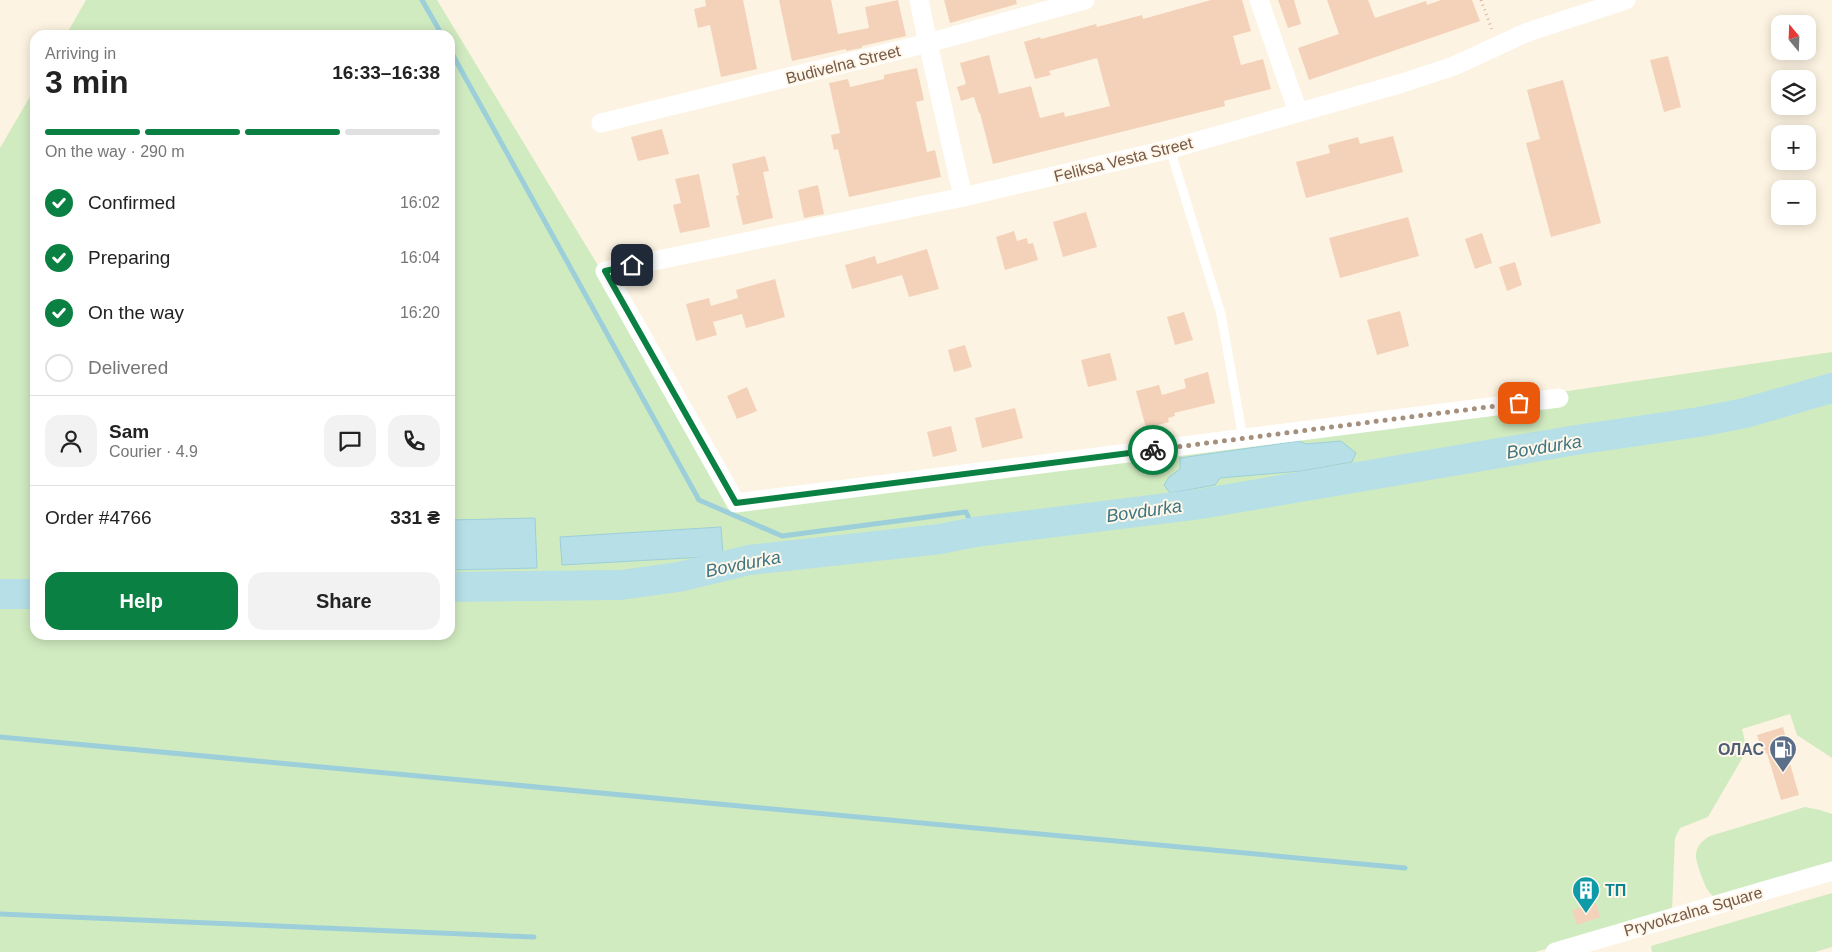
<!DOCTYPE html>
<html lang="en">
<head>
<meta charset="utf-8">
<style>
	body { margin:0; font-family:Arial,sans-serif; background:#f2f2f2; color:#222; height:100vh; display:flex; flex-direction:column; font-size:19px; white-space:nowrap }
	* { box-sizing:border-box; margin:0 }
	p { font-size:16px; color:#767676 }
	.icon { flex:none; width:28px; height:28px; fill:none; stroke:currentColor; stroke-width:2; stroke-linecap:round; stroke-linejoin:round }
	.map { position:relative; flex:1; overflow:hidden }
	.sheet { position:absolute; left:30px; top:30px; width:425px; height:610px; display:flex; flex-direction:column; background:#fff; border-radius:15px; box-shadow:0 2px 12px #0003 }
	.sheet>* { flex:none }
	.needle { width:32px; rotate:341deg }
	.tools { position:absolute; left:1771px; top:15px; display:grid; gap:10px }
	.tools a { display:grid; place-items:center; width:45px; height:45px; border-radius:10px; background:#fff; box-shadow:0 2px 12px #0003; font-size:25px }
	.pin { position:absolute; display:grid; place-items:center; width:42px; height:42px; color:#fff; margin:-21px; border-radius:10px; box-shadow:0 2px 8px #0006 }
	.courier { position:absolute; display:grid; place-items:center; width:50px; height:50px; margin:-25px; border:4px solid #0b8043; border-radius:50%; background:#fff; color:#222; box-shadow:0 1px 6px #0007 }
	.summary em { font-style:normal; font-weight:800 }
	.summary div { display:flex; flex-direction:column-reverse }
	.summary { display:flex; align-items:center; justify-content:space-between; height:85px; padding:0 15px }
	h1 { font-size:32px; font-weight:800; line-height:38px }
	.bar { display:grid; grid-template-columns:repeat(4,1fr); gap:8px 5px; align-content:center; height:60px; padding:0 15px }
	.bar i { height:6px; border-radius:4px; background:#e0e0e0 }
	.bar .on { background:#0b8043 }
	.bar p { grid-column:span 4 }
	.line { display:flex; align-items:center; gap:12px; padding:0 15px; border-top:1px solid #e0e0e0 }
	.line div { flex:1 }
	.round { display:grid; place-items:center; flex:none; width:52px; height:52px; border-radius:15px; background:#f2f2f2 }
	ol { padding:0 15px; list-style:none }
	li { display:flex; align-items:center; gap:15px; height:55px }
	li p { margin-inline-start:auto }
	li .icon { padding:5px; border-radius:50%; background:#0b8043; color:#fff; stroke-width:4 }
	li:last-child { color:#767676 }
	li i { width:28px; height:28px; border:2px solid #e0e0e0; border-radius:50% }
	.primary-button { display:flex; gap:10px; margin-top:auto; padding:10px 15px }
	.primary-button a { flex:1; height:58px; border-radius:15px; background:#0b8043; color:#fff; font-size:20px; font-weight:800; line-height:58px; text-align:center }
	.primary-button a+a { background:#f2f2f2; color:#222 }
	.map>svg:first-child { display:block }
</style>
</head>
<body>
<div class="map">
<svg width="1832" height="952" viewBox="0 0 1832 952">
	<rect width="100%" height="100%" fill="#fdf3e2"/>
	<g fill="#d1ebc0">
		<path d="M86 0H437L602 272 735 507 1565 405 1561 392 1832 352V758L1797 735 1790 714 1742 729 1747 750 1708 817 1680 828 1675 838 1672 911 1649 920 1535 952H0V148L35 88V635H450V35H66Z"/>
		<path d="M1805 807 1820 810 1832 814V871L1718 900C1714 897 1710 894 1707 889 1704 883 1695 861 1696 855 1696 846 1703 840 1710 836Z"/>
		<path d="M1832 893V947L1815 952H1652L1651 946Z"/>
	</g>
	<g fill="#b6dfe7" stroke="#9ccfda">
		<path d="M1299 441 1306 444 1341 441 1356 453 1352 462 1302 471 1220 478 1215 485 1170 493 1164 485 1169 477 1180 469V458Z"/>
		<path d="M535 518 537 568 450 570V520Z"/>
		<path d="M721 527 723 556 562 565 560 537Z"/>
	</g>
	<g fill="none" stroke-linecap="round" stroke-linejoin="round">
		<g stroke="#9ccfda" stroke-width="5">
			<path d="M422 0 442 35"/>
			<path d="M450 50 699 500 782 536 966 512 975 532"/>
			<path d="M0 737 1405 868"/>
			<path d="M0 914 534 937"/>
		</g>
		<g stroke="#b6dfe7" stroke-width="30">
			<path d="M450 587 620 585 679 577 749 560 940 539 975 532 1200 504 1576 440 1699 422 1745 413 1832 388"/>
			<path d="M0 594H35"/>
		</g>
	</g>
	<g fill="#f4d2b9">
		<path d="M705 0H743L757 69 721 77 710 25 698 28 694 9 706 6Z"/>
		<path d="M779 0H831L838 34 869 28 865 7 898 0 906 36 862 46V48L846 51V49L792 61Z"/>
		<path d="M944 0H1016L1017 4 950 23Z"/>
		<path d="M1211 0H1242L1251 31 1233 36 1241 65 1263 59 1271 89 1224 101 1225 106 993 164 980 113H979L974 97 961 101 957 87 966 84 960 63 989 55 999 94 1031 86 1040 118 1064 112 1065 117 1110 106 1097 58 1049 71 1051 75 1035 79 1024 42 1040 37 1041 39 1096 24 1097 27 1142 15 1143 19Z"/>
		<path d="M1278 0H1294L1301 24 1288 28Z"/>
		<path d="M1327 0H1368L1375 18 1426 1 1427 5 1441 0H1472L1480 21 1309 80 1298 48 1339 34Z"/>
		<path d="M1668 56 1681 107 1664 112 1650 60Z"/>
		<path d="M917 68 924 100 916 102 927 152 935 150 941 177 849 197 838 149 834 150 831 135 840 133 829 83 848 79 850 87 884 79V75Z"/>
		<path d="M1563 80 1601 223 1551 237 1526 143 1540 139 1527 90Z"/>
		<path d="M662 129 669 154 638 161 631 137Z"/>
		<path d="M1393 136 1403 172 1306 198 1296 162 1330 153 1328 145 1358 137 1360 144Z"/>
		<path d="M765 156 769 171 763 172 773 218 743 225 736 196 739 195 732 164Z"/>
		<path d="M699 174 710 227 680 233 673 205 681 203 675 179Z"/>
		<path d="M818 185 824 214 804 218 798 190Z"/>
		<path d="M1086 212 1097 247 1063 257 1053 222Z"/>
		<path d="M1408 217 1419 256 1340 278 1329 238Z"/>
		<path d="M1014 231 1017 241 1027 238 1028 244 1033 243 1038 260 1005 270 996 237Z"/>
		<path d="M1482 233 1492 263 1475 269 1465 239Z"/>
		<path d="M927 249 939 289 909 297 902 275 852 289 845 265 875 256 877 264Z"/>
		<path d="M1515 262 1522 285 1507 291 1499 267Z"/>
		<path d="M775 279 785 317 746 328 742 314 713 322 717 335 696 341 686 304 709 298 711 306 738 298 736 290Z"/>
		<path d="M1400 311 1409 346 1377 355 1367 320Z"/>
		<path d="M1184 312 1193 340 1175 345 1167 317Z"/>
		<path d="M965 345 972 367 954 372 948 350Z"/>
		<path d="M1110 353 1117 380 1088 387 1081 360Z"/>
		<path d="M1208 372 1215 403 1174 413 1175 416 1168 418 1169 422 1146 428 1136 391 1159 385 1162 395 1186 388 1184 379Z"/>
		<path d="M747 387 757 411 737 419 727 396Z"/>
		<path d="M1015 408 1023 438 982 448 975 418Z"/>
		<path d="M951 426 957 451 933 457 927 432Z"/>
		<path d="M1783 727 1788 746H1785L1799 795 1781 800 1767 753 1763 754 1757 735Z"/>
		<path d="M1596 903 1600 917 1577 925 1572 910Z"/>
	</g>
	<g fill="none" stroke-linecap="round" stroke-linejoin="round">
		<path stroke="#d9b59c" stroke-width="3" stroke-dasharray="1 4" stroke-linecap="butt" d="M1481 0 1492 30"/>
		<path stroke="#fff" stroke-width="9" d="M1170 149 1221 314 1243 438"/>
		<g stroke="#fff" stroke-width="19">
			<path d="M919 0 928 43 963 197"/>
			<path d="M1259 0 1298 112"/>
			<path d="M601 123 928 43 1085 0"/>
			<path d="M1559 398 736 503 605 271 963 197 1170 149 1399 84 1454 66 1528 32 1626 0"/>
			<path d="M1555 952 1832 871"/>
		</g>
	</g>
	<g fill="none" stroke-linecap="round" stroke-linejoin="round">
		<path stroke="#a58f7d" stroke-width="5" stroke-dasharray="0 9" d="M1153 450 1519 403"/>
		<path stroke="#0b8043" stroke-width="6" d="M632 265 605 271 736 503 1153 450"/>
	</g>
	<defs>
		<g id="fuel-pin" transform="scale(1.4375)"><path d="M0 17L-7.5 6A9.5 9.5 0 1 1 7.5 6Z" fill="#5c6f8a" stroke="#fff7ea"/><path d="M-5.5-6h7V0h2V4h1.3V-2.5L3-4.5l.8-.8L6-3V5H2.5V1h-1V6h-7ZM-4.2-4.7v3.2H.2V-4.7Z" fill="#fff"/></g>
		<g id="building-pin" transform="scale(1.4375)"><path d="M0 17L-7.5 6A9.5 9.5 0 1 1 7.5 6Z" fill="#0f9aa8" stroke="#fff7ea"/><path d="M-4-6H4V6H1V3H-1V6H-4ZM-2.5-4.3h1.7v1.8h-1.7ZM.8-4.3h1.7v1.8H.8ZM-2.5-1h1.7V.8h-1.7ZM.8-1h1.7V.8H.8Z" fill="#fff"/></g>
	</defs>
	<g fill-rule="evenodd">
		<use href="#fuel-pin" x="1783" y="749"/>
		<use href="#building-pin" x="1586" y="890"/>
	</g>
	<g text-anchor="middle" stroke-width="4" stroke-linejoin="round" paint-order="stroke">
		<g font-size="16" fill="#765947" stroke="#fff7ea">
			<text transform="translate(843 64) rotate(-14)" y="6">Budivelna Street</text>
			<text transform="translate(1123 159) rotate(-14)" y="6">Feliksa Vesta Street</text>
			<text transform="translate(1693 911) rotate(-16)" y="6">Pryvokzalna Square</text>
		</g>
		<g font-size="16" font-weight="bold" fill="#4e5e75" stroke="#fff7ea" text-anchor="end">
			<text x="1764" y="755">ОЛАС</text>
		</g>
		<g font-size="16" font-weight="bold" fill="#0d838f" stroke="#fff7ea" text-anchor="start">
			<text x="1605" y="896">ТП</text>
		</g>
		<g font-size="18" font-style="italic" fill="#3d7683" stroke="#fff7ea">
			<text transform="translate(1544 447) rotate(-9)" y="6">Bovdurka</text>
			<text transform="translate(1144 511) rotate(-8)" y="6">Bovdurka</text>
			<text transform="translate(743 564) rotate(-11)" y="6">Bovdurka</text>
		</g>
	</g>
</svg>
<div class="tools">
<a><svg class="needle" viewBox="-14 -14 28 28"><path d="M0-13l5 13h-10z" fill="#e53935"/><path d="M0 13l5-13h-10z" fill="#767676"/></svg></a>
<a><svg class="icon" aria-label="layers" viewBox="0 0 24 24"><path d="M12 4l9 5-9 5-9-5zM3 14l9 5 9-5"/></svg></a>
<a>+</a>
<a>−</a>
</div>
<div class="pin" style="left:1519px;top:403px;background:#ea580c"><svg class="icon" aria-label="bag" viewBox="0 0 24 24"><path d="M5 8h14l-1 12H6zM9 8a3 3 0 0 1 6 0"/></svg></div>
<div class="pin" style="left:632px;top:265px;background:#1f2937"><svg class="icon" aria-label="home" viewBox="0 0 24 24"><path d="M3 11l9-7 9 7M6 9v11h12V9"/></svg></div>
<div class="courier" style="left:1153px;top:450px"><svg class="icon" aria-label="bike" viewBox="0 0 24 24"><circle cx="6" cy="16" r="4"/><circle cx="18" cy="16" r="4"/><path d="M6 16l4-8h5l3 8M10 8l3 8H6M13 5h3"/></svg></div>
<section class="sheet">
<div class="summary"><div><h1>3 min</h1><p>Arriving in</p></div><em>16:33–16:38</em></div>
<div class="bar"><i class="on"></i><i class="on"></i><i class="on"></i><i></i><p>On the way · 290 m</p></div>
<ol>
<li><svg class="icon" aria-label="check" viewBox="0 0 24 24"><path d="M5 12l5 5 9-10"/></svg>Confirmed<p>16:02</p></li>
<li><svg class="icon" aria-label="check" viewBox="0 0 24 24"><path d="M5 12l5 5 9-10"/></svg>Preparing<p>16:04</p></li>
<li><svg class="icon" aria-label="check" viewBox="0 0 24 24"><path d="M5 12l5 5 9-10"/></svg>On the way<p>16:20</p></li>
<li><i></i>Delivered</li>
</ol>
<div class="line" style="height:90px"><a class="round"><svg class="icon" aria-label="person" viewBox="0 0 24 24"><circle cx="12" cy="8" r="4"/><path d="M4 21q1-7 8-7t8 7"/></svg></a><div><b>Sam</b><p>Courier · 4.9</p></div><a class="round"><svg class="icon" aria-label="chat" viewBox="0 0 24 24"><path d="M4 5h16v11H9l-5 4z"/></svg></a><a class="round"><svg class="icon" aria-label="phone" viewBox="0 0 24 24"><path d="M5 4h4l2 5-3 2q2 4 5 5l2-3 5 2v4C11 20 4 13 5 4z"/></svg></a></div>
<div class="line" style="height:65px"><div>Order #4766</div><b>331 ₴</b></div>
<div class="primary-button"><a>Help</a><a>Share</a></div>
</section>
</div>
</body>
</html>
